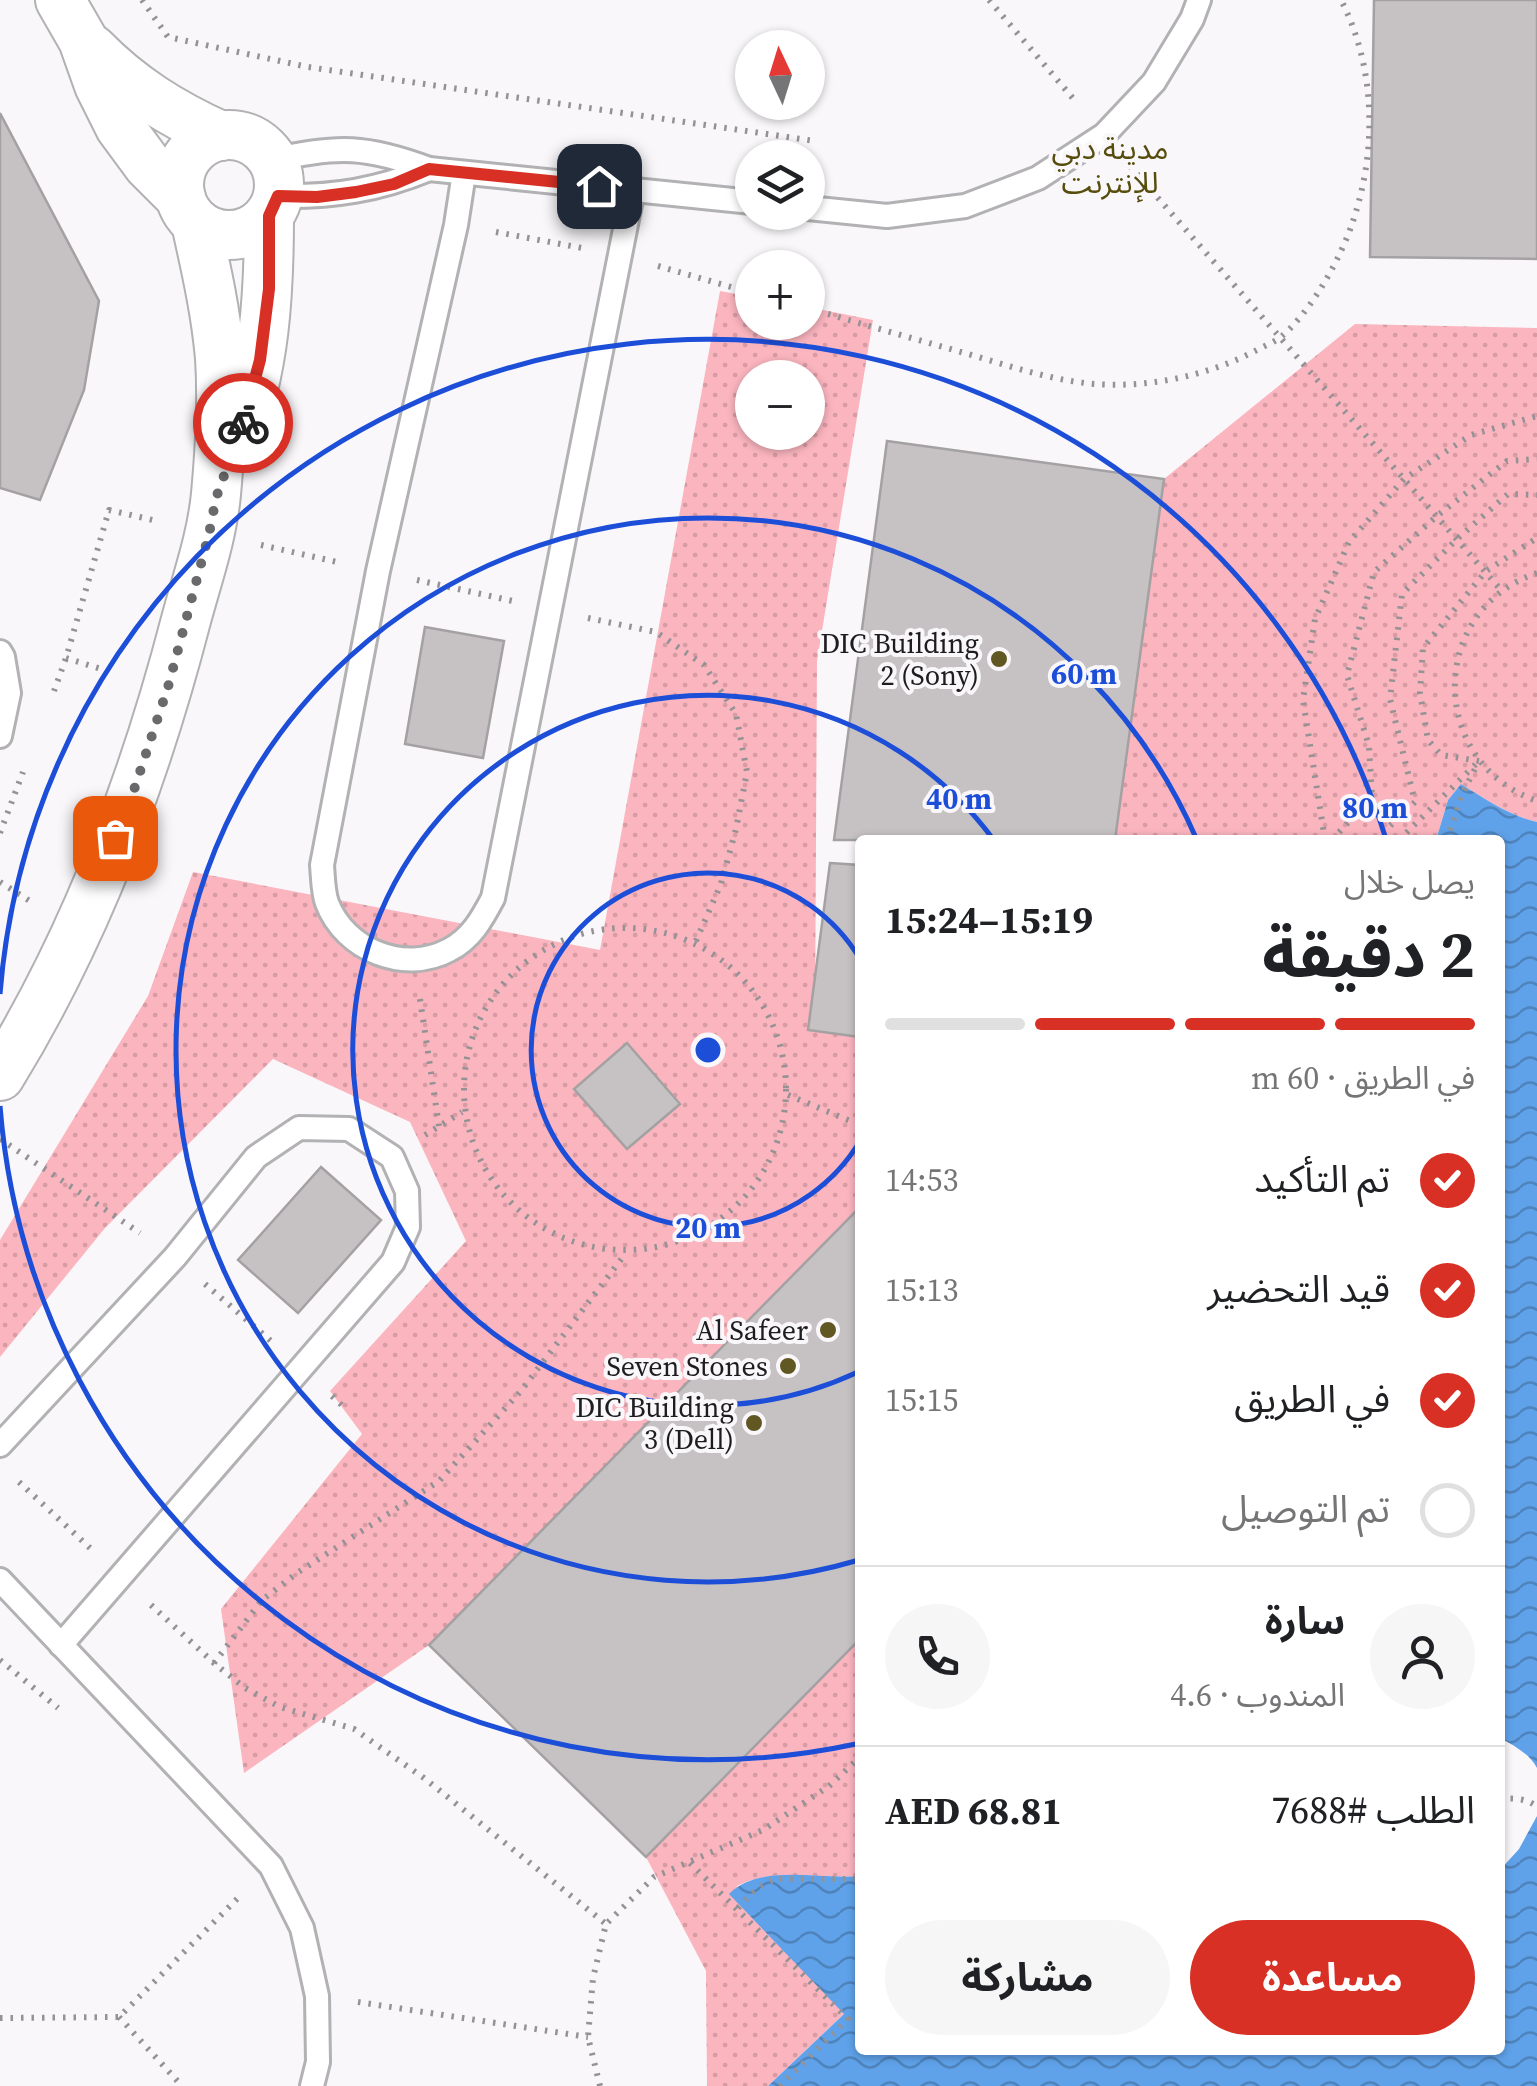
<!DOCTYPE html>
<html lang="ar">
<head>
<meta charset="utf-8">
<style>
	body { margin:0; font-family:"Source Serif 4","Noto Sans Arabic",serif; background:#f6f6f6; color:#202124; direction:rtl; height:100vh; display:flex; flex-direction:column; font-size:38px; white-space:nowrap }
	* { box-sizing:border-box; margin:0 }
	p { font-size:32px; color:#757577 }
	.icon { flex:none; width:55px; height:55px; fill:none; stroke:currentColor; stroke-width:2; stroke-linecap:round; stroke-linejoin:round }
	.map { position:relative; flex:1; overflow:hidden; direction:ltr }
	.details { position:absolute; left:855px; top:835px; width:650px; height:1220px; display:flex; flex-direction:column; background:#fff; border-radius:10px; box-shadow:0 2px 8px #0004; direction:rtl }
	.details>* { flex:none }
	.needle { width:65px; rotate:356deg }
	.tools { position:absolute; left:735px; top:30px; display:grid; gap:20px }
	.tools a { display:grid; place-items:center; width:90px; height:90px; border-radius:50%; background:#fff; box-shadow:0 2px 8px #0004; font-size:50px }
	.pin { position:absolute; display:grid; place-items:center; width:85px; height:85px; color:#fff; margin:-42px; border-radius:20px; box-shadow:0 5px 15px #0006 }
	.courier { position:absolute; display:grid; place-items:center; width:100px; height:100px; margin:-50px; border:8px solid #d93025; border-radius:50%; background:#fff; color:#222; box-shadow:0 2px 12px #0007 }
	.headline em { font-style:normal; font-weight:700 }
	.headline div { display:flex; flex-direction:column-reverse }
	.headline { display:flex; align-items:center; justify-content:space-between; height:170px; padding:0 30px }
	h1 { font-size:65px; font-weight:700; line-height:75px }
	.bar { display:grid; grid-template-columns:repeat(4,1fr); gap:15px 10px; align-content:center; height:120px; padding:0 30px }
	.bar i { height:12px; border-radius:8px; background:#e0e0e0 }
	.bar .current { background:#d93025 }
	.bar p { grid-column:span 4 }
	.line { display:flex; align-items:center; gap:25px; padding:0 30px; border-top:2px solid #e0e0e0 }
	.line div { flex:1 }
	.round { display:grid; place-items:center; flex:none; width:105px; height:105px; border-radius:52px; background:#f6f6f6 }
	ol { padding:0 30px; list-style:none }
	li { display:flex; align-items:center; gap:30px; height:110px }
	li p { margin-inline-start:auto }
	li .icon { padding:10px; border-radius:50%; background:#d93025; color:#fff; stroke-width:4 }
	li:last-child { color:#757577 }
	li i { width:55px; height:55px; border:5px solid #e0e0e0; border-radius:50% }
	.button { display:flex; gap:20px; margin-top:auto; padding:20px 30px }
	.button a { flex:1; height:115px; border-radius:60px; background:#d93025; color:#fff; font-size:40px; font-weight:700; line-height:115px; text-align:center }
	.button a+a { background:#f6f6f6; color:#202124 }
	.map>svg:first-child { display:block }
</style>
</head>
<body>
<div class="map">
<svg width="1537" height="2086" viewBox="0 0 1537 2086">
	<defs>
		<pattern id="grass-dots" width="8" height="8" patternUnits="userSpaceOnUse" patternTransform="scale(2.5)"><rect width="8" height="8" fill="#fbb5bf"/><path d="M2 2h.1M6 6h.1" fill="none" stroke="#d79ba4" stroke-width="1.8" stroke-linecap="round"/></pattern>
		<pattern id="water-waves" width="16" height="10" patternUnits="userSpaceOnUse" patternTransform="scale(2.5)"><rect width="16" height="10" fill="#5fa2e9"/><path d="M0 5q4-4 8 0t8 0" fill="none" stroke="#4e83bc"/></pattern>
	</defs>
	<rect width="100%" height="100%" fill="#f9f7fa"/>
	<g fill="url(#grass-dots)" fill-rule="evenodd">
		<path d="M720 291 752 297V322H808V307L873 320 817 661 815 1020 860 1028V1207L429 1645 244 1773 221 1609 362 1434 330 1391 466 1241 410 1122 273 1059 105 1228 0 1357V1240L148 996 193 872 600 950ZM752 378H808V432H752Z"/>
		<path d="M1355 324 1537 328V822C1510 816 1485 799 1461 784L1448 800 1436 840H1115L1164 479Z"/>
		<path d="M860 1639V1876C820 1880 773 1867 737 1886L845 2013 768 2086H707L706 1971 646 1857Z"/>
	</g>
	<g fill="url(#water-waves)">
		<path d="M1461 784C1485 799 1510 816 1537 822V1768C1530 1754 1513 1745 1500 1738V840H1436L1448 800Z"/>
		<path d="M1537 1816V2086H768L844 2014 729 1894C760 1863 819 1880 860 1876V2050H1500V1870L1519 1849Z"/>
	</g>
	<g fill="#c6c2c4" stroke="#a4a1a3" stroke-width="2.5">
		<path d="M1374 0H1537V259L1370 257Z"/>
		<path d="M0 113 99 301 84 390 40 500 0 488Z"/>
		<path d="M887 441 1164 479 1115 840H834Z"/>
		<path d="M425 627 504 641 483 758 405 744Z"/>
		<path d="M830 863 860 865V1037L808 1030Z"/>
		<path d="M627 1043 680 1104 627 1149 574 1089Z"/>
		<path d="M321 1167 381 1220 298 1313 238 1260Z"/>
		<path d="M860 1207V1639L646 1857 429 1645Z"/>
	</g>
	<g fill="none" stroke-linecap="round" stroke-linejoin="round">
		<g stroke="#b2b1b4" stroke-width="28">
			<g id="lane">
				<path d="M273 160C338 145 367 146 429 169L752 202"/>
				<path d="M464 173 456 225 378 571 322 865C323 877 323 892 327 903 345 950 404 974 449 950 471 939 482 919 493 898L633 189"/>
				<path d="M279 196C334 197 378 190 429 169"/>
				<path d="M808 208 887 216 965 206 1038 178 1104 135 1154 82 1192 19 1199 0"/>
				<path d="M0 652 3 657 9 693 0 736"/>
				<path d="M0 1445 175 1257 256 1157 299 1128 349 1129 392 1157 407 1191 408 1227 393 1262 61 1645"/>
				<path d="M0 1580 271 1866 302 1928 317 1996 318 2062 312 2086"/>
			</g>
		</g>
		<g stroke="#b2b1b4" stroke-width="52">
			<g id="street">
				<path d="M60 0 83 40 99 85 120 127 148 165 181 198"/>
				<path d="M92 49C130 88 172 114 221 136"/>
				<circle cx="229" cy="185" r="50"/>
				<path d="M236 444C265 369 269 295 269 216"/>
				<path d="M0 1076C86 936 145 778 186 620 197 579 212 537 216 494 220 450 223 403 220 358 216 312 206 268 196 223"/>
			</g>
		</g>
		<g stroke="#949295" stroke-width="6" stroke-dasharray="2.5 8" stroke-linecap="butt">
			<path d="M142 0 168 37 308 67 815 141"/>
			<path d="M989 0 1077 103"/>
			<path d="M1130 166 1501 590"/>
			<path d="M496 232 582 248"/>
			<path d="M658 266 752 293"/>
			<path d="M808 308C861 324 915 339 968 354 1010 366 1050 380 1094 384 1148 388 1207 376 1255 351 1264 346 1275 342 1282 336 1312 310 1341 258 1353 221 1377 150 1376 68 1341 0"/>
			<path d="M261 545 337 562"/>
			<path d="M1537 573C1427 610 1428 763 1537 801"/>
			<path d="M417 580 513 601"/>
			<path d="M588 618 656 632 704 665 736 714 747 772 736 829 721 884 695 943"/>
			<path d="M66 658 114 673"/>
			<path d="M54 691 66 658 109 510 157 521"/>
			<path d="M1479 761 1441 755 1428 740 1420 693 1423 648 1486 571 1537 538"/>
			<path d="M0 833 23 772"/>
			<path d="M1325 840 1303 700 1315 619 1349 542 1404 479 1471 435 1537 416"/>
			<path d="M1332 840 1372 796 1369 746 1347 675 1374 572 1437 516 1507 461 1537 459"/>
			<path d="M1375 840 1415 802 1390 699 1402 594 1457 539 1508 494 1537 495"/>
			<path d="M1399 840 1478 762"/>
			<path d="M1447 840 1462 794 1476 767"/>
			<path d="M0 882 33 903"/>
			<circle cx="625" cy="1089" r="161"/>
			<path d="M420 999 439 1126"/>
			<path d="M788 1095 860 1125"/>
			<path d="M425 1135 462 1112"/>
			<path d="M0 1139 140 1233"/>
			<path d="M205 1284 271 1341"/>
			<path d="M332 1396 347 1410"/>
			<path d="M19 1482 90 1548"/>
			<path d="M151 1605 214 1663 245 1688 280 1707 354 1729 424 1778 606 1924"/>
			<path d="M0 1660 58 1708"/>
			<path d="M214 1663 262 1600 297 1573 439 1481 520 1392 626 1253"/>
			<path d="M1500 1799C1513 1798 1527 1798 1537 1807"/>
			<path d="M690 1863 848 2019 780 2086"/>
			<path d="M738 1908 757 1888 775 1879H860"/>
			<path d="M358 2002 588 2037"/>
			<path d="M119 2017 182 2086"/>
			<path d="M0 2018 119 2017 241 1895"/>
			<path d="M600 2086 588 2037 593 1978 606 1924 654 1877 763 1830 829 1786 860 1757"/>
		</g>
		<use href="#lane" stroke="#fff" stroke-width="22"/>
		<use href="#street" stroke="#fff" stroke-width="48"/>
	</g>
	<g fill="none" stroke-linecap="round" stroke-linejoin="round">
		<path stroke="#6a696b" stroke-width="10" stroke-dasharray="0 18" d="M115 838 128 808 168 687 209 534 216 498 243 423"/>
		<path stroke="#d93025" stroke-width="12" d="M243 423 260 360 269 289V216L278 196 317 197 356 192 394 184 429 169 599 186"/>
	</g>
	<g fill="none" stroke="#1d4ed8" stroke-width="5">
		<path d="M860 1141A177 177 0 1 1 860 959"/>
		<path d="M858 1372A355 355 0 1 1 993 839"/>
		<path d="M859 1560A532 532 0 1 1 1196 838"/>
		<path d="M856 1744A710 710 0 0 1 0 1106M0 994A710 710 0 0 1 1385 836"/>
	</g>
	<g fill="#605723" stroke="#f9f7fa" stroke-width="4">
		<circle cx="999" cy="659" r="10"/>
		<circle cx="828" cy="1330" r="10"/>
		<circle cx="788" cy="1366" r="10"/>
		<circle cx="754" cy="1423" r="10"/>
	</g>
	<g text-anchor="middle" stroke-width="8" stroke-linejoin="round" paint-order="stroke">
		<g font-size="28" fill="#1d1c1e" stroke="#f9f7fa" text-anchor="end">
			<text x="979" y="653">DIC Building<tspan x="979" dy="32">2 (Sony)</tspan></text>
			<text x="808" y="1340">Al Safeer</text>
			<text x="768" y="1376">Seven Stones</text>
			<text x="734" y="1417">DIC Building<tspan x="734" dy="32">3 (Dell)</tspan></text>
		</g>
		<g font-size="30" fill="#564c0c" stroke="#f9f7fa">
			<text x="1110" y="159">مدينة دبي<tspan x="1110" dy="34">للإنترنت</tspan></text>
		</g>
	</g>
	<circle cx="708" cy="1050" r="15" fill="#1d4ed8" stroke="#f9f7fa" stroke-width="5"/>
	<g font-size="30" text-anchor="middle" font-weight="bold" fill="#1d4ed8" stroke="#f9f7fa" stroke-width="8" stroke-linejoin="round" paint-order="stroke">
		<text x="1084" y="684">60 m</text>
		<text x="959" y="809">40 m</text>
		<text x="1375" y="818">80 m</text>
		<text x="708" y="1238">20 m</text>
	</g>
</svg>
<div class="tools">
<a><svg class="needle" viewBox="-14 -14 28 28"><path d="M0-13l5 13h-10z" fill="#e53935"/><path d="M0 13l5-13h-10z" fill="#757577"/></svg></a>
<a><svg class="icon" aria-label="layers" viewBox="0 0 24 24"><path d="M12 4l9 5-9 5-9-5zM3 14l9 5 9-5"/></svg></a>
<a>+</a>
<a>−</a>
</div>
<div class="pin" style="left:115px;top:838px;background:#ea580c"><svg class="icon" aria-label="bag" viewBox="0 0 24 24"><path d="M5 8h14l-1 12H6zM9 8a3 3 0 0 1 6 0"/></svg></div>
<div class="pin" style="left:599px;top:186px;background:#1f2937"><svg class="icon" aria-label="home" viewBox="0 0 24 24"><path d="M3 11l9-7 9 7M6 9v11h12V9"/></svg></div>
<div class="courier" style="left:243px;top:423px"><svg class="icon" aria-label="bike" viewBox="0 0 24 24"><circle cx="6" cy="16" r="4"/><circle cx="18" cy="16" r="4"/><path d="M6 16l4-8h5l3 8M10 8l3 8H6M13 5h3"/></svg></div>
<section class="details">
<div class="headline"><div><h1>2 دقيقة</h1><p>يصل خلال</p></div><em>15:19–15:24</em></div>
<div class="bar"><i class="current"></i><i class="current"></i><i class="current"></i><i></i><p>في الطريق · 60 m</p></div>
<ol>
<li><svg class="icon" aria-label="check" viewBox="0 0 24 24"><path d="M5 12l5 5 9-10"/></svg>تم التأكيد<p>14:53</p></li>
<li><svg class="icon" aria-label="check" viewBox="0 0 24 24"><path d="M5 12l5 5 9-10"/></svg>قيد التحضير<p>15:13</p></li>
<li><svg class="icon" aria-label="check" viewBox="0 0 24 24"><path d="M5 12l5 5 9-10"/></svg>في الطريق<p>15:15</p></li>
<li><i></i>تم التوصيل</li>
</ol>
<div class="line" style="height:180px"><a class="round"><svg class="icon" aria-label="person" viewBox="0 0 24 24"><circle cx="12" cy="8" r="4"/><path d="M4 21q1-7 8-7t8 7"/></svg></a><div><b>سارة</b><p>المندوب · 4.6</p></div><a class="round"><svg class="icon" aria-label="phone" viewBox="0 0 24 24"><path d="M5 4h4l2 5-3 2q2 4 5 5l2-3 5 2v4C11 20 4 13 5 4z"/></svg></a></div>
<div class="line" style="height:130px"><div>الطلب #7688</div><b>AED 68.81</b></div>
<div class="button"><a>مساعدة</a><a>مشاركة</a></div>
</section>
</div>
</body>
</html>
